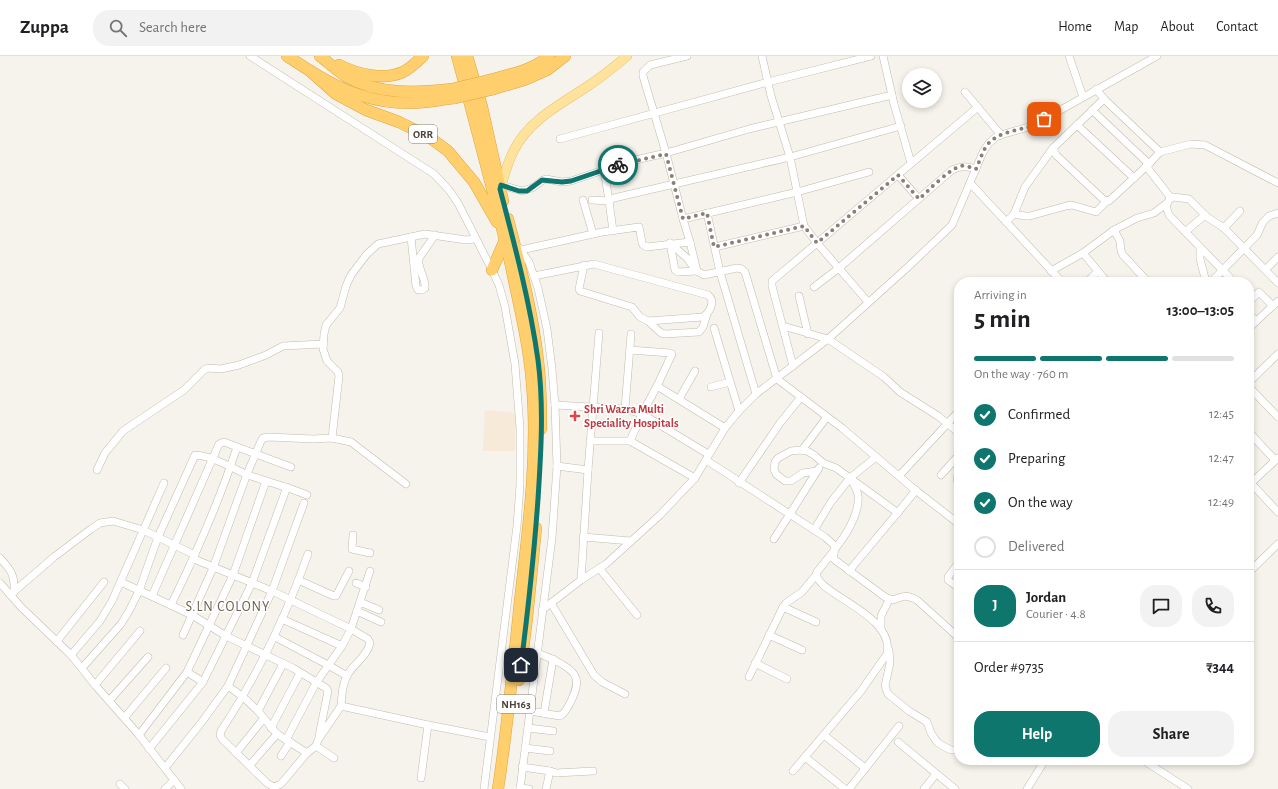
<!DOCTYPE html>
<html lang="en">
<head>
<meta charset="utf-8">
<style>
	body { margin:0; font-family:"Alegreya Sans",sans-serif; background:#f2f2f2; color:#202124; height:100vh; display:flex; flex-direction:column; font-size:15px; white-space:nowrap }
	* { box-sizing:border-box; margin:0 }
	p { font-size:13px; color:#757577 }
	.icon { flex:none; width:22px; height:22px; fill:none; stroke:currentColor; stroke-width:2; stroke-linecap:round; stroke-linejoin:round }
	.map { position:relative; flex:1; overflow:hidden }
	.sheet { position:absolute; left:954px; top:221px; width:300px; height:488px; display:flex; flex-direction:column; background:#fff; border-radius:16px; box-shadow:0 2px 6px #0003 }
	.sheet>* { flex:none }
	.tools { position:absolute; left:902px; top:12px; display:grid; gap:8px }
	.tools a { display:grid; place-items:center; width:40px; height:40px; border-radius:50%; background:#fff; box-shadow:0 2px 6px #0003; font-size:20px }
	.pin { position:absolute; display:grid; place-items:center; width:34px; height:34px; color:#fff; margin:-17px; border-radius:8px; box-shadow:0 2px 6px #0006 }
	.courier { position:absolute; display:grid; place-items:center; width:40px; height:40px; margin:-20px; border:3px solid #0f766e; border-radius:50%; background:#fff; color:#222; box-shadow:0 1px 5px #0007 }
	.headline em { font-style:normal; font-weight:600 }
	.headline div { display:flex; flex-direction:column-reverse }
	.headline { display:flex; align-items:center; justify-content:space-between; height:68px; padding:0 20px }
	h1 { font-size:26px; font-weight:600; line-height:30px }
	.bar { display:grid; grid-template-columns:repeat(4,1fr); gap:6px 4px; align-content:center; height:48px; padding:0 20px }
	.bar i { height:5px; border-radius:3px; background:#e0e0e0 }
	.bar .current { background:#0f766e }
	.bar p { grid-column:span 4 }
	.line { display:flex; align-items:center; gap:10px; padding:0 20px; border-top:1px solid #e0e0e0 }
	.line div { flex:1 }
	.round { display:grid; place-items:center; flex:none; width:42px; height:42px; border-radius:16px; background:#f2f2f2 }
	ol { padding:0 20px; list-style:none }
	li { display:flex; align-items:center; gap:12px; height:44px }
	li p { margin-inline-start:auto }
	li .icon { padding:4px; border-radius:50%; background:#0f766e; color:#fff; stroke-width:4 }
	li:last-child { color:#757577 }
	li i { width:22px; height:22px; border:2px solid #e0e0e0; border-radius:50% }
	.action { display:flex; gap:8px; margin-top:auto; padding:8px 20px }
	.action a { flex:1; height:46px; border-radius:16px; background:#0f766e; color:#fff; font-size:16px; font-weight:600; line-height:46px; text-align:center }
	.action a+a { background:#f2f2f2; color:#202124 }
	header { display:flex; align-items:center; gap:24px; box-sizing:border-box; height:56px; padding:0 20px; background:#fff; border-bottom:1px solid #e0e0e0 }
	header strong { font-size:19px }
	nav { display:flex; gap:22px; margin-inline-start:auto; font-size:14px }
	.search { width:280px; height:36px; background:#f2f2f2; display:flex; align-items:center; gap:10px; box-sizing:border-box; padding:0 14px; border-radius:16px; color:#757577; font-size:15px }
	.map>svg:first-child { display:block }
</style>
</head>
<body>
<header>
<strong>Zuppa</strong>
<div class="search"><svg class="icon" aria-label="search" viewBox="0 0 24 24"><circle cx="10" cy="10" r="6"/><path d="M15 15l6 6"/></svg>Search here</div>
<nav><a>Home</a><a>Map</a><a>About</a><a>Contact</a></nav>
</header>
<div class="map">
<svg width="1278" height="733" viewBox="0 0 1278 733">
	<rect width="100%" height="100%" fill="#f6f3ec"/>
	<path fill="#f7ead8" d="M485 354 516 357 515 395H483Z"/>
	<g fill="none" stroke-linecap="round" stroke-linejoin="round">
		<g stroke="#c2bbae" stroke-width="8">
			<g id="minor">
				<path d="M250 0 434 118 449 134 458 147 492 214 499 229 505 251 515 308 520 372V429L517 470 484 733"/>
				<path d="M687 0 650 9 643 16V20L666 97 683 163 690 186"/>
				<path d="M762 0 771 40 790 101 804 170 817 187 868 246"/>
				<path d="M883 0 894 48 911 107"/>
				<path d="M1069 0 1083 41"/>
				<path d="M1096 33 1104 43 1160 96"/>
				<path d="M965 36 1001 79"/>
				<path d="M1104 43 1053 92 1056 99 1104 144 1109 145 1149 108 1160 96 1191 88 1205 89 1278 127"/>
				<path d="M1092 54 1149 108"/>
				<path d="M1077 69 1134 122"/>
				<path d="M560 83 768 26 871 0"/>
				<path d="M1146 110 1171 142"/>
				<path d="M898 119 919 143"/>
				<path d="M970 127 1062 226"/>
				<path d="M501 129 522 135 532 132 543 124 546 123 562 126 571 125 627 106 666 97 749 73 892 39"/>
				<path d="M583 144 593 178"/>
				<path d="M592 144 609 145 604 113"/>
				<path d="M707 157 720 216 756 338"/>
				<path d="M1014 158 1025 160H1030L1066 150 1072 149 1096 156 1107 145"/>
				<path d="M683 163 797 136 869 116"/>
				<path d="M1006 166 1014 158 1025 131 1053 92"/>
				<path d="M1224 172 1240 155"/>
				<path d="M1114 174 1120 185 1121 195 1123 199 1148 226"/>
				<path d="M613 175 609 145 614 142 790 101 901 70"/>
				<path d="M1185 176 1205 159"/>
				<path d="M411 181 416 230 418 234H422L425 232C426 222 417 212 419 202L435 179"/>
				<path d="M670 187 675 214 678 216 697 215"/>
				<path d="M670 187 687 202 694 212"/>
				<path d="M715 191 804 170"/>
				<path d="M519 192 529 206 538 232 547 273 552 313 555 349 557 410 552 482 520 733"/>
				<path d="M1200 192V203L1206 226"/>
				<path d="M521 194 602 176 639 171 642 186 643 189 647 191 690 186 697 215 704 219 737 212 742 213 745 216 777 323 842 372 914 433 959 468"/>
				<path d="M1083 197 1107 226"/>
				<path d="M1265 214 1278 201"/>
				<path d="M1051 215 1083 197 1114 174 1137 162 1154 157 1167 147"/>
				<path d="M534 220 594 208 708 239C716 245 710 256 703 261L648 265 640 261 632 251 580 235 579 233 584 209"/>
				<path d="M1087 226 1098 215"/>
				<path d="M1211 226 1257 179 1263 166 1269 160 1278 157"/>
				<path d="M1234 226 1169 159 1166 150 1169 144 1173 141 1189 143 1207 161 1224 172 1278 227"/>
				<path d="M814 231 839 212 952 114C961 110 966 110 976 113"/>
				<path d="M799 240 808 278"/>
				<path d="M1252 243 1259 236 1273 250"/>
				<path d="M1249 258 1256 265"/>
				<path d="M648 265 661 277 665 278 699 276 703 271 707 258"/>
				<path d="M783 270 828 283 884 321 900 336 938 360 959 377"/>
				<path d="M714 272 739 355"/>
				<path d="M1249 272 1278 245"/>
				<path d="M630 294 670 297 672 298 657 330"/>
				<path d="M793 310 772 230V225L978 51"/>
				<path d="M1249 326 1278 298"/>
				<path d="M711 331 730 326"/>
				<path d="M1249 331 1278 361"/>
				<path d="M679 343 695 315"/>
				<path d="M555 349 625 353 642 358 708 398"/>
				<path d="M625 353 631 278"/>
				<path d="M1249 376 1275 404"/>
				<path d="M332 382 339 320 338 316 327 305 323 293 324 278 326 269 340 252 346 230 351 219 367 198 378 188 425 178 466 184 475 183"/>
				<path d="M590 385H630"/>
				<path d="M802 394 827 361"/>
				<path d="M706 404 825 481 834 489 835 493 833 502 835 504 885 541 893 544C904 540 905 538 917 544L959 582"/>
				<path d="M557 410 588 414 581 524"/>
				<path d="M959 413 957 424 959 426"/>
				<path d="M97 414 105 397 123 375 184 334 204 314 208 312 221 313 239 309 266 299 283 290 323 288"/>
				<path d="M588 414 599 277"/>
				<path d="M817 415 803 417 791 425H785L776 418 774 413 775 406 778 402 791 395 801 394 807 395 814 399 823 407 836 412 850 422 898 457"/>
				<path d="M941 419 959 399"/>
				<path d="M899 420 959 355"/>
				<path d="M695 422 630 385 642 358 657 330 725 372"/>
				<path d="M1249 425 1278 456"/>
				<path d="M739 427 780 367 801 341"/>
				<path d="M1249 429 1278 402"/>
				<path d="M814 474 831 446 850 422 876 401"/>
				<path d="M353 479 352 493 370 497"/>
				<path d="M583 481 631 485"/>
				<path d="M774 483 819 412"/>
				<path d="M308 498C286 561 257 620 221 675L220 679 222 683 267 727 274 731 281 728 307 697 316 690 318 684 341 650 428 669 490 681"/>
				<path d="M0 502C11 514 15 519 14 536"/>
				<path d="M194 503 272 535 351 573 368 583 370 587C368 599 354 608 348 618 342 628 342 639 341 650"/>
				<path d="M959 506 948 521V524L959 532"/>
				<path d="M599 512 637 559"/>
				<path d="M849 515 904 449 916 434"/>
				<path d="M1249 516 1278 488"/>
				<path d="M298 524 334 540H336L349 515"/>
				<path d="M121 526 192 559 226 580 293 612 326 632 328 635 319 680"/>
				<path d="M0 527 21 551 71 599 95 629 139 679 181 733"/>
				<path d="M356 527 366 531"/>
				<path d="M10 539 54 501 91 473 100 467 113 465 143 474 195 499"/>
				<path d="M152 540 219 388 224 386 291 411"/>
				<path d="M360 546 379 554"/>
				<path d="M551 547 594 619 602 626 625 638"/>
				<path d="M171 549C196 498 219 446 237 391"/>
				<path d="M783 551 816 566"/>
				<path d="M542 554 581 524 606 508 660 459 695 422 725 372 739 355 756 338 828 283 908 211 952 169 983 96 989 87 996 81 1004 78 1032 70 1157 0"/>
				<path d="M357 555 381 566"/>
				<path d="M282 563 342 590"/>
				<path d="M881 573V560L889 544"/>
				<path d="M183 579 213 512 247 418 261 385 263 382 269 381 313 383 332 382 351 386 406 428"/>
				<path d="M769 579 802 594"/>
				<path d="M275 581 328 609 347 620"/>
				<path d="M57 585 104 526"/>
				<path d="M889 594 890 607 885 630 888 638 909 655 927 666 931 677 937 686 943 690 951 694H959"/>
				<path d="M71 599 100 565 112 545 164 427"/>
				<path d="M755 607 787 623"/>
				<path d="M82 612 121 568 129 555 139 535 158 481 195 399C214 400 231 412 248 419 268 426 288 431 307 439"/>
				<path d="M187 616 203 626"/>
				<path d="M749 621 783 551 786 547 802 536 816 519"/>
				<path d="M95 629 140 575"/>
				<path d="M228 630 243 641 258 655 277 678 307 697"/>
				<path d="M109 645 148 601"/>
				<path d="M258 655 283 608"/>
				<path d="M530 655 560 660C566 657 569 649 572 643 575 636 578 629 576 622 572 610 548 601 537 597"/>
				<path d="M544 657 553 603"/>
				<path d="M125 661 166 612"/>
				<path d="M271 672 300 617"/>
				<path d="M528 672 553 675"/>
				<path d="M139 679 187 616 233 519 266 425"/>
				<path d="M824 679 865 712"/>
				<path d="M286 684 316 627 342 590 351 573 370 515"/>
				<path d="M898 686 955 733"/>
				<path d="M316 690 334 702"/>
				<path d="M525 692 550 695"/>
				<path d="M149 693 203 626 252 527 287 431"/>
				<path d="M236 697 264 662"/>
				<path d="M281 700 290 686"/>
				<path d="M805 701 845 733"/>
				<path d="M1143 704 1188 733"/>
				<path d="M250 709 277 678"/>
				<path d="M522 711 550 715 556 717 593 715"/>
				<path d="M165 712 201 667 228 630 272 535 304 447"/>
				<path d="M793 715 861 635 887 598C896 557 811 537 817 516 832 497 861 465 858 439 857 433 853 427 850 422"/>
				<path d="M421 722 428 669"/>
				<path d="M120 728 125 733"/>
				<path d="M520 732 529 733"/>
				<path d="M165 733 174 724"/>
				<path d="M546 733 550 715"/>
				<path d="M849 733 899 670"/>
				<path d="M924 733 936 718"/>
				<path d="M1027 733 1045 704"/>
			</g>
		</g>
		<g stroke="#e6c16a" stroke-width="10">
			<path id="major" d="M501 132C504 119 508 106 514 94 529 64 561 48 588 30 602 21 614 11 627 0"/>
		</g>
		<g stroke="#e0a43c" stroke-width="12">
			<g id="highway">
				<path d="M287 0C310 15 337 33 363 40 382 46 405 48 425 46 435 45 445 43 455 42"/>
				<path d="M320 0C329 7 337 15 347 21 379 39 417 37 452 33"/>
				<path d="M457 0C476 70 495 140 511 210 519 249 529 288 532 328 538 397 529 467 521 536 514 602 508 668 498 733"/>
				<path d="M467 0 482 51 503 145"/>
				<path d="M339 9C357 18 383 25 403 16 411 12 417 6 423 0"/>
				<path d="M310 15 336 38 366 54 399 66 429 81 448 95 474 126 497 166"/>
				<path d="M486 25C506 19 533 15 549 0"/>
				<path d="M490 34 524 24 547 14 565 0"/>
				<path d="M508 163C520 209 533 258 538 305 541 327 541 350 541 373"/>
				<path d="M492 214 505 184"/>
				<path d="M519 624 527 562 536 472"/>
			</g>
		</g>
		<use href="#minor" stroke="#fff" stroke-width="7"/>
		<use href="#major" stroke="#ffe39c" stroke-width="9"/>
		<use href="#highway" stroke="#ffcf6e" stroke-width="11"/>
		<g stroke="#e0a43c" stroke-width="12" stroke-linecap="butt">
			<g id="highway-bridge">
				<path d="M452 33 486 25"/>
				<path d="M455 42 490 34"/>
			</g>
		</g>
		<use href="#highway-bridge" stroke="#ffcf6e" stroke-width="11"/>
	</g>
	<g fill="none" stroke-linecap="round" stroke-linejoin="round">
		<path stroke="#878178" stroke-width="4" stroke-dasharray="0 7.2" d="M618 109 666 98 683 163 707 157 714 191 804 170 817 187 898 119 919 143C928 135 949 113 961 110 966 109 972 112 976 113 980 105 982 95 988 88 998 76 1017 75 1031 70 1035 68 1040 65 1044 63"/>
		<path stroke="#0f766e" stroke-width="5" d="M521 609C528 554 534 499 538 443 541 397 544 350 538 304 530 247 515 190 500 133L501 129 519 135H527L542 124 562 126 571 125 618 109"/>
	</g>
	<path fill="#e0444e" stroke="#fff" stroke-width="1.5" d="M573 354h4v4h4v4h-4v4h-4v-4h-4v-4h4z"/>
	<g text-anchor="middle" stroke-width="3" stroke-linejoin="round" paint-order="stroke">
		<g fill="#fff" stroke="#817c74" stroke-width="1">
			<rect x="409" y="69" width="28" height="18" rx="3"/>
			<rect x="497" y="639" width="38" height="18" rx="3"/>
		</g>
		<g font-size="11" font-weight="bold" fill="#4b4439">
			<text x="423" y="82">ORR</text>
			<text x="516" y="652">NH163</text>
		</g>
		<g font-size="12" font-weight="bold" fill="#be3a42" stroke="#fff" text-anchor="start">
			<text x="584" y="357">Shri Wazra Multi<tspan x="584" dy="14">Speciality Hospitals</tspan></text>
		</g>
		<g font-size="14" letter-spacing="1" fill="#6e6250" stroke="#fff">
			<text x="228" y="555">S.LN COLONY</text>
		</g>
	</g>
</svg>
<div class="tools">
<a><svg class="icon" aria-label="layers" viewBox="0 0 24 24"><path d="M12 4l9 5-9 5-9-5zM3 14l9 5 9-5"/></svg></a>
</div>
<div class="pin" style="left:1044px;top:63px;background:#ea580c"><svg class="icon" aria-label="bag" viewBox="0 0 24 24"><path d="M5 8h14l-1 12H6zM9 8a3 3 0 0 1 6 0"/></svg></div>
<div class="pin" style="left:521px;top:609px;background:#1f2937"><svg class="icon" aria-label="home" viewBox="0 0 24 24"><path d="M3 11l9-7 9 7M6 9v11h12V9"/></svg></div>
<div class="courier" style="left:618px;top:109px"><svg class="icon" aria-label="bike" viewBox="0 0 24 24"><circle cx="6" cy="16" r="4"/><circle cx="18" cy="16" r="4"/><path d="M6 16l4-8h5l3 8M10 8l3 8H6M13 5h3"/></svg></div>
<section class="sheet">
<div class="headline"><div><h1>5 min</h1><p>Arriving in</p></div><em>13:00–13:05</em></div>
<div class="bar"><i class="current"></i><i class="current"></i><i class="current"></i><i></i><p>On the way · 760 m</p></div>
<ol>
<li><svg class="icon" aria-label="check" viewBox="0 0 24 24"><path d="M5 12l5 5 9-10"/></svg>Confirmed<p>12:45</p></li>
<li><svg class="icon" aria-label="check" viewBox="0 0 24 24"><path d="M5 12l5 5 9-10"/></svg>Preparing<p>12:47</p></li>
<li><svg class="icon" aria-label="check" viewBox="0 0 24 24"><path d="M5 12l5 5 9-10"/></svg>On the way<p>12:49</p></li>
<li><i></i>Delivered</li>
</ol>
<div class="line" style="height:72px"><b class="round" style="background:#0f766e;color:#fff">J</b><div><b>Jordan</b><p>Courier · 4.8</p></div><a class="round"><svg class="icon" aria-label="chat" viewBox="0 0 24 24"><path d="M4 5h16v11H9l-5 4z"/></svg></a><a class="round"><svg class="icon" aria-label="phone" viewBox="0 0 24 24"><path d="M5 4h4l2 5-3 2q2 4 5 5l2-3 5 2v4C11 20 4 13 5 4z"/></svg></a></div>
<div class="line" style="height:52px"><div>Order #9735</div><b>₹344</b></div>
<div class="action"><a>Help</a><a>Share</a></div>
</section>
</div>
</body>
</html>
